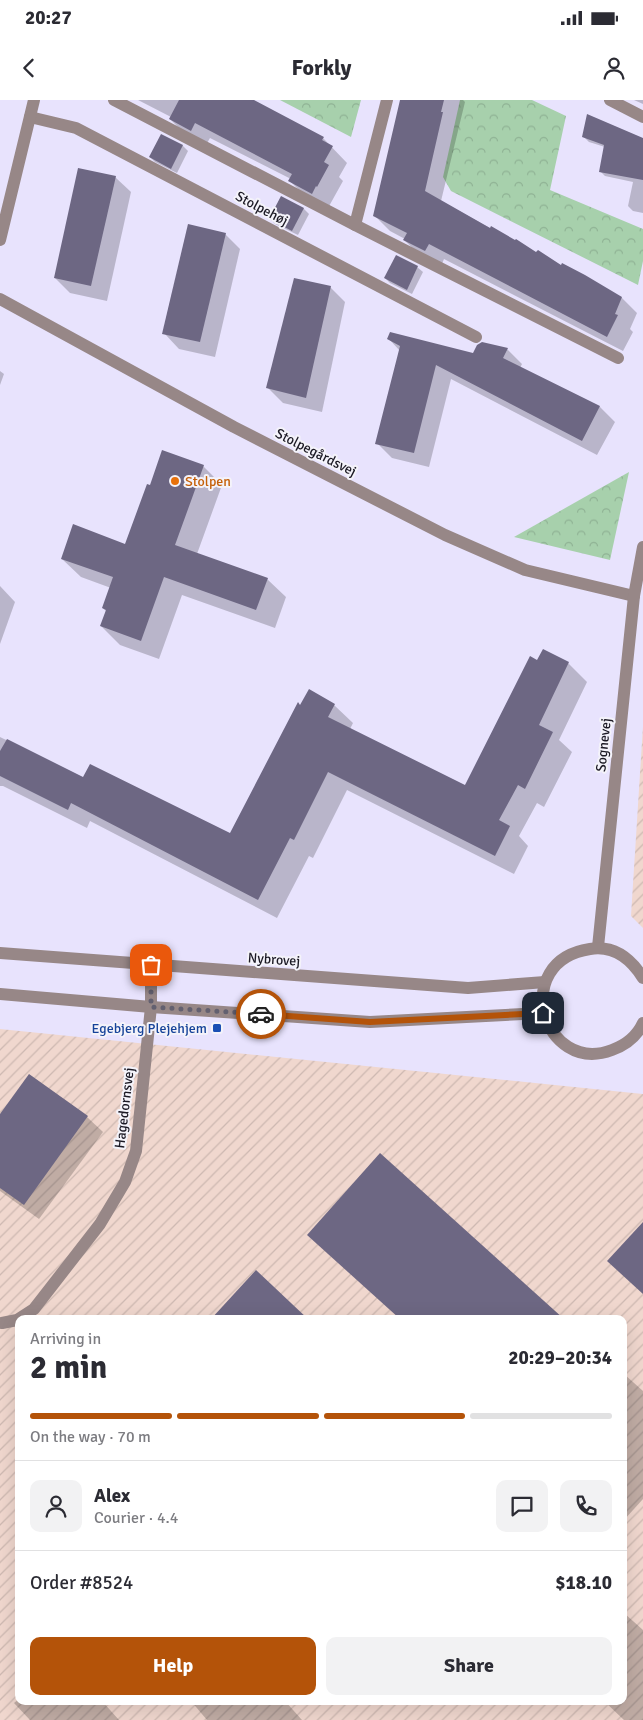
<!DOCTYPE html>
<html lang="en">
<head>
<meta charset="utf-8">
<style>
	body { margin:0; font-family:Signika,sans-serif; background:#f2f2f3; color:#2b2b33; height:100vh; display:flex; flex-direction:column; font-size:19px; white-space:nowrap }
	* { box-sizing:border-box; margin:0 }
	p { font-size:16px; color:#7c7c81 }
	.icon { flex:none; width:28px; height:28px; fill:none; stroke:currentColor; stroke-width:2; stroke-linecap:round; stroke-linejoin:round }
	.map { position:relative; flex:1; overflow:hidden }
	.sheet { position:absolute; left:15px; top:1215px; width:612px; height:390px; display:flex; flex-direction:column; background:#fff; border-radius:10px; box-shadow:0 5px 20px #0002 }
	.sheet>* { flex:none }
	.pin { position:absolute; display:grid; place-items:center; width:42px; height:42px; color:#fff; margin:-21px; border-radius:10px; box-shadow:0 2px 8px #0006 }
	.courier { position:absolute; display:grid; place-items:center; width:50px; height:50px; margin:-25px; border:4px solid #b45309; border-radius:50%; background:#fff; color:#222; box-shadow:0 1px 6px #0007 }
	.headline em { font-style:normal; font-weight:700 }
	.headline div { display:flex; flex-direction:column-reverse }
	.headline { display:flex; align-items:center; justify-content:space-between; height:85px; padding:0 15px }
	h1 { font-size:32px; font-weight:700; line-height:38px }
	.bar { display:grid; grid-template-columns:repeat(4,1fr); gap:8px 5px; align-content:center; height:60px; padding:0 15px }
	.bar i { height:6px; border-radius:4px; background:#e1e1e2 }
	.bar .current { background:#b45309 }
	.bar p { grid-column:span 4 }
	.line { display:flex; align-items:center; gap:12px; padding:0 15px; border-top:1px solid #e1e1e2 }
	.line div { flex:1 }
	.round { display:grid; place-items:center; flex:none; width:52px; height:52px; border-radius:10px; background:#f2f2f3 }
	.primary-button { display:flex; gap:10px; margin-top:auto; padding:10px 15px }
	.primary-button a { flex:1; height:58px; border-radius:10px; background:#b45309; color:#fff; font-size:20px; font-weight:700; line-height:58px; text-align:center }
	.primary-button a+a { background:#f2f2f3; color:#2b2b33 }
	.status { display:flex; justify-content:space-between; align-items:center; height:35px; padding:0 25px; background:#fff; direction:ltr }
	.status svg { height:14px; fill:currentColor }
	header { display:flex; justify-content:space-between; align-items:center; height:65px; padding:0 15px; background:#fff; font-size:22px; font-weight:700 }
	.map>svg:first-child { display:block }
</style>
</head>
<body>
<div class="status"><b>20:27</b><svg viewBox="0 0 49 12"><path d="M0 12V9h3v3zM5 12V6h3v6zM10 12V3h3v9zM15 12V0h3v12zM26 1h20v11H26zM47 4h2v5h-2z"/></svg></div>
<header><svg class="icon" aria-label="back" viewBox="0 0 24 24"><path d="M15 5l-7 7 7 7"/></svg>Forkly<svg class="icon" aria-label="person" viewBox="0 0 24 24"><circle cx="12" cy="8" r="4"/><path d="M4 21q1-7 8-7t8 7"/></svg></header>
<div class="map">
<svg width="643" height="1620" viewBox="0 0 643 1620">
	<defs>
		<pattern id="industrial-furrows" width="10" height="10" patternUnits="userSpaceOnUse" patternTransform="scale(1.25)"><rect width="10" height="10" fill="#f0d7ce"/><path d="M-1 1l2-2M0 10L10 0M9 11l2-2" fill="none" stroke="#cdb8b1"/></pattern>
		<pattern id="park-crowns" width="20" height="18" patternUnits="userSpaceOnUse" patternTransform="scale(1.25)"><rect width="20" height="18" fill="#a7d0ac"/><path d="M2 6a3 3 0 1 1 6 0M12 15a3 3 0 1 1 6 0" fill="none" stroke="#8fb294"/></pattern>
	</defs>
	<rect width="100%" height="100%" fill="#e8e3fd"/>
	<g fill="url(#industrial-furrows)" fill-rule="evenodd">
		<path d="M643 626V828L631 816Z"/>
		<path d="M0 929 643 994V1620H0ZM19 1219H624V1601H19Z"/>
	</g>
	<g fill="url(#park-crowns)">
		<path d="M280 0H361L351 37Z"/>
		<path d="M460 0H532L566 16 550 90 643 129V161L638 185 451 91 443 77Z"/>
		<path d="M629 372 610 460 514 437Z"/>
	</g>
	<g fill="#0003">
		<path d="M138 0H251L323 38 347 63 339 77 343 81 328 108 305 96 290 81 291 79 210 38 206 45 185 34 170 19 171 17Z"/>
		<path d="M402 0H463L465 2 441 101 537 154 622 198 637 213 630 229 633 232 623 251 444 159 441 166 420 155 404 140 405 139 390 131 374 115Z"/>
		<path d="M634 0H643V4Z"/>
		<path d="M161 35 183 46 188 51 177 73 155 62 150 57Z"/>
		<path d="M584 37 643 39V113L633 111 628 106 633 82 605 76 600 71 605 47 589 42Z"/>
		<path d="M115 77 131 92 107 201 70 193 55 178Z"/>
		<path d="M281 97 304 109 309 114 298 135 275 124 270 118Z"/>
		<path d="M225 134 240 149 215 257 179 249 164 233Z"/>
		<path d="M417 167 423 172 412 194 390 183 385 178Z"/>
		<path d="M330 187 345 202 322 312 283 303 268 288Z"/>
		<path d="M389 239 474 254 482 244 507 249 522 264 520 268 600 307 615 322 597 355 451 279 429 367 392 358 377 343 400 251Z"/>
		<path d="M0 271 4 274 0 285Z"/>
		<path d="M203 366 222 385 197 454 267 479 286 497 275 528 182 495 159 559 120 545 101 526 106 511 103 508 111 488 81 477 62 459 126 445 151 386Z"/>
		<path d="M0 486 15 502 0 544Z"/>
		<path d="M537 562 568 563 587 582 559 640 572 652 544 707 537 703 519 736 528 746 514 774 347 690 313 758 309 756 277 818 90 721 87 728 3 686H0V637L84 678 230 735 301 606 334 605 353 623 350 629 466 687Z"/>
		<path d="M30 975 87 1017 103 1032 39 1119 0 1091V1016Z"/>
		<path d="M624 1274 643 1291V1399L624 1420Z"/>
		<path d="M624 1513 643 1530V1620H624L604 1601H624Z"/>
		<path d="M19 1599V1601H102L119 1620H30L14 1603Z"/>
		<path d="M191 1601H285L302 1620H207Z"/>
	</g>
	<g fill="#6d6783">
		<path d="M179 0H254L324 37 322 40 333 46 324 62 329 65 317 87 316 86 312 94 288 81 292 74 195 23 191 31 169 19Z"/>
		<path d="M400 0H444L441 12H443L425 91 490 128 491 126 515 140 516 139 536 152 538 150 561 165 562 163 585 175 622 197 615 214 618 215 607 237 429 144 425 151 403 140 407 133 373 116Z"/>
		<path d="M587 14 643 38V80L599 72 604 45 582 37Z"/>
		<path d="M161 34 183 45 171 69 149 57Z"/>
		<path d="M78 68 116 76 91 186 54 178Z"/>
		<path d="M281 96 304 108 292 131 269 119Z"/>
		<path d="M188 124 226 133 200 242 162 234Z"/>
		<path d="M396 155 418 166 407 190 384 178Z"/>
		<path d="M294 178 331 186 306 298 266 288Z"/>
		<path d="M390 232 473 253 477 245 482 242 508 248 503 258 600 306 582 341 436 265 414 353 375 344 400 246 387 239Z"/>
		<path d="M162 350 204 365 175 445 268 478 256 510 164 477 141 541 100 526 106 510 102 508 113 477 61 459 73 424 125 444 147 384 150 385Z"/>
		<path d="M543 549 569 562 539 625 553 632 525 689 518 685 499 720 510 726 495 756 328 672 294 740 290 738 258 800 71 703 68 710 0 676V651L7 639 83 677 90 664 230 733 298 602 300 605 309 589 335 604 328 617 465 685 530 556 537 560Z"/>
		<path d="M29 974 88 1016 24 1105 0 1088V1014Z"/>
		<path d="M380 1053 564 1219H400L307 1135Z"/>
		<path d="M643 1122V1194L607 1161Z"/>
		<path d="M256 1170 308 1219H211Z"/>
	</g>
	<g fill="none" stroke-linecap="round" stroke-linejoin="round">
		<g stroke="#978787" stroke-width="12">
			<path d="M114 0 355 125 618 258"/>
			<path d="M610 0 643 17"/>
			<path d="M30 17 76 28 476 237"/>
			<path d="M355 125 387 0"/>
			<path d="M0 140 34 0"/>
			<path d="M0 199 234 327 445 435 525 470 634 496"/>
			<path d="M598 847 634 496 643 447"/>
			<path d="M2 1223 17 1220 34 1209 100 1124 125 1082 136 1051 151 907V865"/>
		</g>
		<g stroke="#978787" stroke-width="12">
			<path d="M0 853 468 888 545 882"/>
			<path d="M643 878C631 859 614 845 590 849 509 861 543 976 612 950 626 945 637 936 643 923"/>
			<path d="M0 894 151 907 370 922 543 913"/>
		</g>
	</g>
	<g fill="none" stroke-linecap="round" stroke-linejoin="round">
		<path stroke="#636070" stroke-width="5" stroke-dasharray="0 9" d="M151 865V907L261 914"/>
		<path stroke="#b45309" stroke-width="6" d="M261 914 370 922 543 913"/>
	</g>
	<circle fill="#e8710a" stroke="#f4f3fa" stroke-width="2" cx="175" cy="381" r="5"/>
	<rect fill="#1a4fb4" stroke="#f4f3fa" stroke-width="2" x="212" y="923" width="10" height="10" rx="2.5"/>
	<g text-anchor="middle" stroke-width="4" stroke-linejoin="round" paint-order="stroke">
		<g font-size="14" fill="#1b1924" stroke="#f4f3fa">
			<text transform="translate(262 108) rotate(28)" y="5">Stolpehøj</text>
			<text transform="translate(316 352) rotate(27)" y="5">Stolpegårdsvej</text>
			<text transform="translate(603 645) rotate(-84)" y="5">Sognevej</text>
			<text transform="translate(274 859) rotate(4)" y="5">Nybrovej</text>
			<text transform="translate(124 1008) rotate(-83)" y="5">Hagedornsvej</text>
		</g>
		<g font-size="14" fill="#c56008" stroke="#f4f3fa" text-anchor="start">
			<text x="185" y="386">Stolpen</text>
		</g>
		<g font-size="14" fill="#164399" stroke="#f4f3fa" text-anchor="end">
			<text x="207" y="933">Egebjerg Plejehjem</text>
		</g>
	</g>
</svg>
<div class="pin" style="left:151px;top:865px;background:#ea580c"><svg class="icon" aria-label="bag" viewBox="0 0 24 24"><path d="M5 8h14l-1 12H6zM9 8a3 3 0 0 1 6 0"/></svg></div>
<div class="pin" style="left:543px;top:913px;background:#1f2937"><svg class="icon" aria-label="home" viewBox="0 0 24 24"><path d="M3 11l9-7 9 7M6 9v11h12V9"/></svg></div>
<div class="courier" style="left:261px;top:914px"><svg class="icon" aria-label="car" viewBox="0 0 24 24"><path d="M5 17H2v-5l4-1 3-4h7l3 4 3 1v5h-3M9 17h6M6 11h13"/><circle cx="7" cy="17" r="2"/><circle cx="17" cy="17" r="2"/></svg></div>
<section class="sheet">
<div class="headline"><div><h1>2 min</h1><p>Arriving in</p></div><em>20:29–20:34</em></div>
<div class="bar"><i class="current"></i><i class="current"></i><i class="current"></i><i></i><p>On the way · 70 m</p></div>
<div class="line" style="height:90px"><a class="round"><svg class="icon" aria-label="person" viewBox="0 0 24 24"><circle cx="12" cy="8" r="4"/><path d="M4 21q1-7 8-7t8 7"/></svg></a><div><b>Alex</b><p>Courier · 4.4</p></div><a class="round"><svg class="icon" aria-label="chat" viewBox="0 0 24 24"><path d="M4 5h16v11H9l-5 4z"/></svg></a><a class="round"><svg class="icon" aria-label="phone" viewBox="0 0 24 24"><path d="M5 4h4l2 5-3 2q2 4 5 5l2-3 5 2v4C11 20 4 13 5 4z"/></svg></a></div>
<div class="line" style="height:65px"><div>Order #8524</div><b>$18.10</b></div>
<div class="primary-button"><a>Help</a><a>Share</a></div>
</section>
</div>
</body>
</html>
